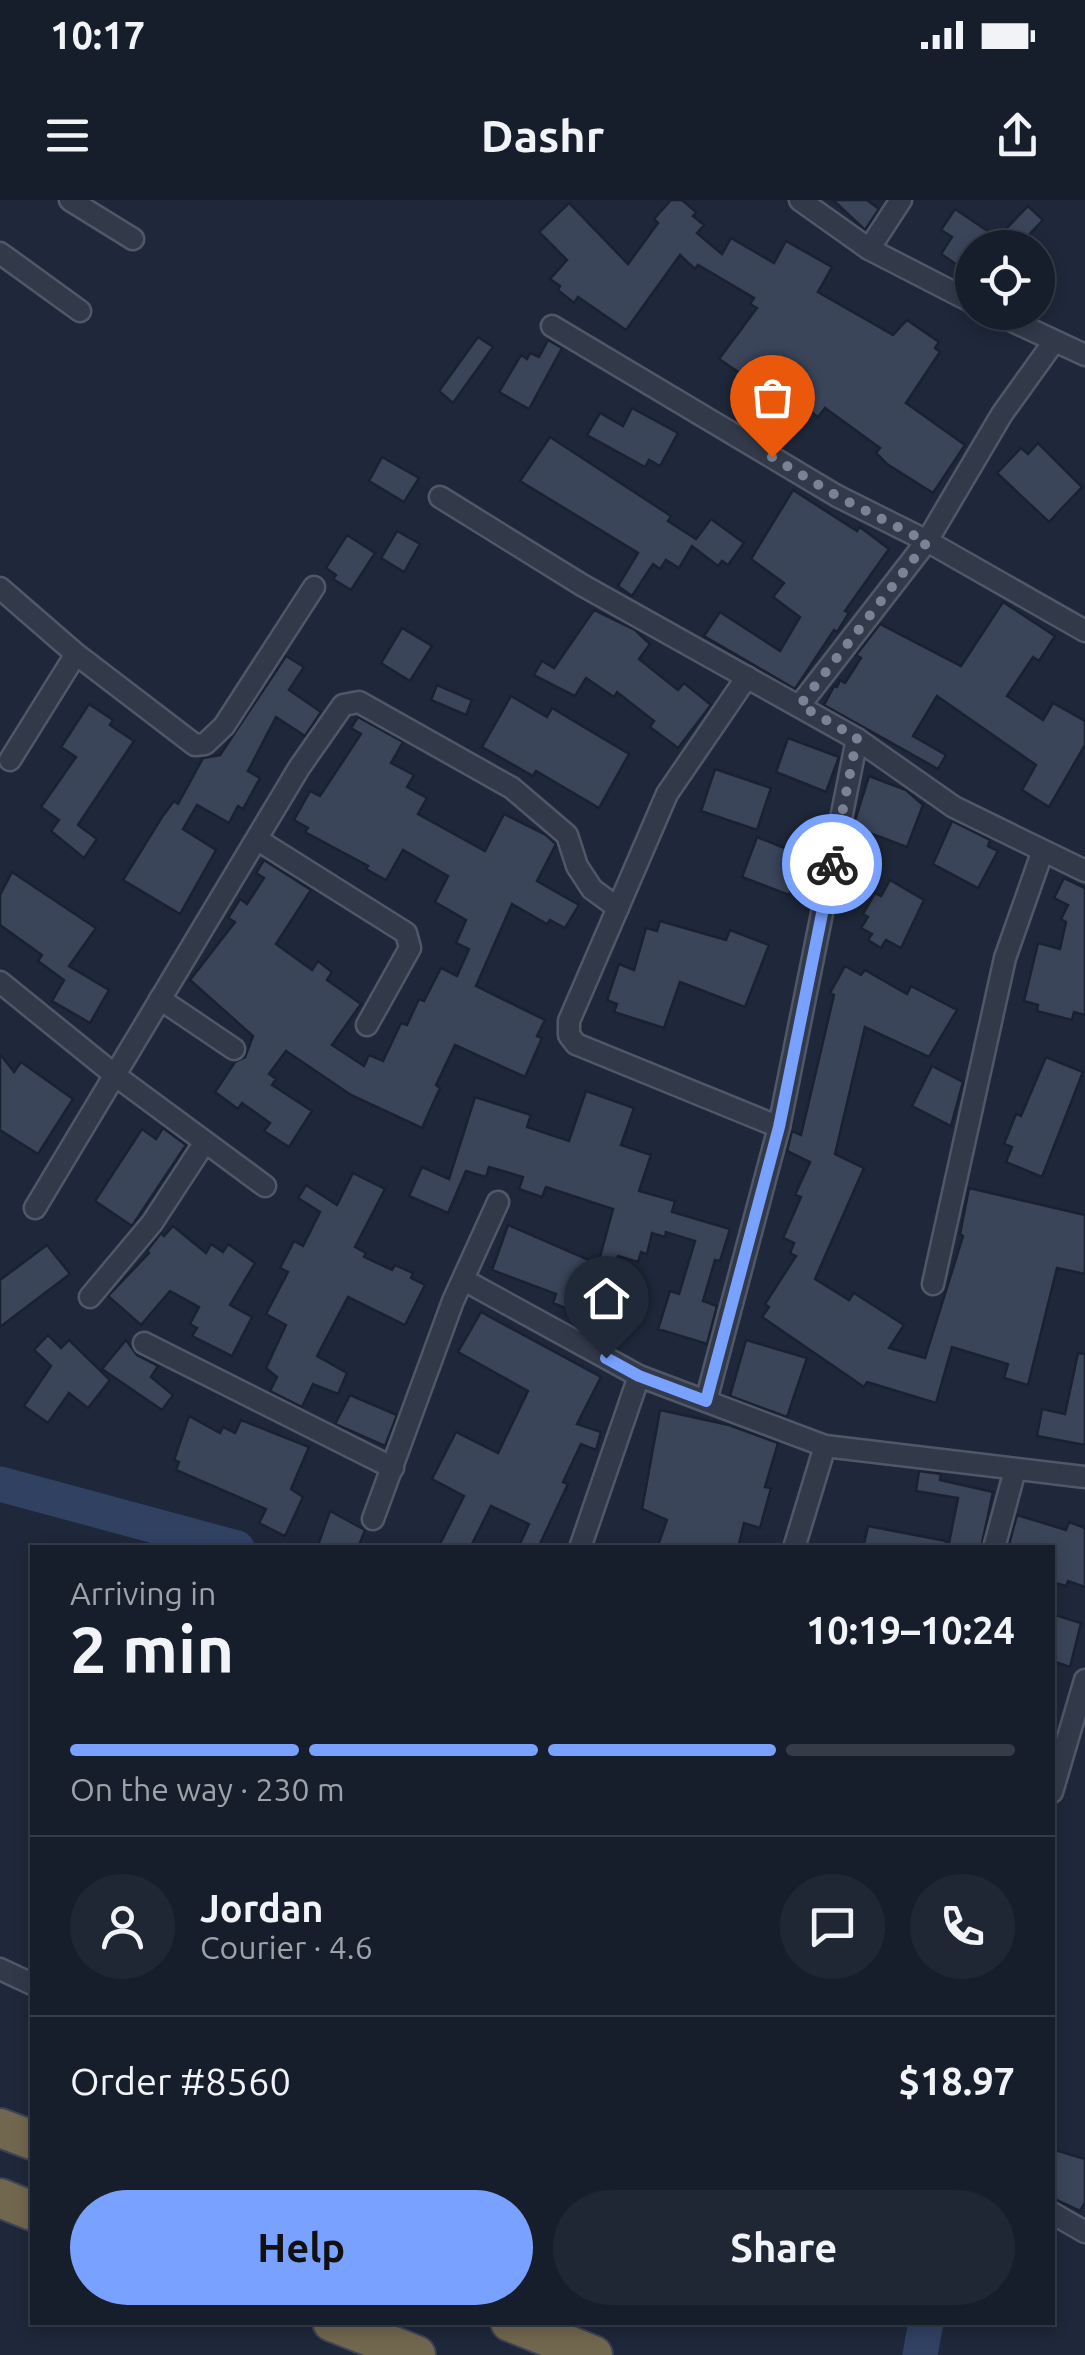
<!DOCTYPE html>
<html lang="en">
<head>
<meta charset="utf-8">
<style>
	body { margin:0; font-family:Ubuntu,sans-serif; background:#1f2734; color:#f1f3f6; height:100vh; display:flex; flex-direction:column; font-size:38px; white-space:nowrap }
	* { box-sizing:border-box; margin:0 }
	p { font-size:32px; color:#9ea2a9 }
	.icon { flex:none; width:55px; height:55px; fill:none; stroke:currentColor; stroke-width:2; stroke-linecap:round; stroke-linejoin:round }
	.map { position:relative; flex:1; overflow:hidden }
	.details { position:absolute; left:30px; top:1345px; width:1025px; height:780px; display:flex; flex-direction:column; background:#161e2c; border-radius:0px; box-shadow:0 5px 15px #0003,0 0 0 2px #353c48 }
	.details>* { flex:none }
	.buttons { position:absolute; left:955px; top:30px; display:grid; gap:20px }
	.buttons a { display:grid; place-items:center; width:100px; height:100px; border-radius:50%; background:#161e2c; box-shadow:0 5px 15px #0003,0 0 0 2px #353c48; font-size:50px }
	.pin { position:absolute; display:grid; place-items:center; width:85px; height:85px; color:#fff; margin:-102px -42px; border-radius:50% 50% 50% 0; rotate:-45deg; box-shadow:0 0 10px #0007 }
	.pin .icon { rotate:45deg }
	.courier { position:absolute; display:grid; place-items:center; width:100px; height:100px; margin:-50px; border:8px solid #79a1ff; border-radius:50%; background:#fff; color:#222; box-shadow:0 2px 12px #0007 }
	.head em { font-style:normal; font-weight:600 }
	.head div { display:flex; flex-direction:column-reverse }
	.head { display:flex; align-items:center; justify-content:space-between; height:170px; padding:0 40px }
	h1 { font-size:65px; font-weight:600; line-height:75px }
	.bar { display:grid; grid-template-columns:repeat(4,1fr); gap:15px 10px; align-content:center; height:120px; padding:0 40px }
	.bar i { height:12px; border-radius:8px; background:#353c48 }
	.bar .on { background:#79a1ff }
	.bar p { grid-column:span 4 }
	.line { display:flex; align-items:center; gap:25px; padding:0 40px; border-top:2px solid #353c48 }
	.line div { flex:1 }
	.round { display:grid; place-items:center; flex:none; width:105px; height:105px; border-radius:52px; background:#1f2734 }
	.button { display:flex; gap:20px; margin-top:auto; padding:20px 40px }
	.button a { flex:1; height:115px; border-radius:60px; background:#79a1ff; color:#111; font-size:40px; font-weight:600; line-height:115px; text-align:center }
	.button a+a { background:#1f2734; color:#f1f3f6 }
	.status { display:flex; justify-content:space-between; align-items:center; height:70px; padding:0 50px; background:#161e2c; direction:ltr }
	.status svg { height:28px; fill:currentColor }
	header { display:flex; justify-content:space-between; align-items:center; height:130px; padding:0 40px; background:#161e2c; font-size:45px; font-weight:600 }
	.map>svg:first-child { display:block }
</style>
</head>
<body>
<div class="status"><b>10:17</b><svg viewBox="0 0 49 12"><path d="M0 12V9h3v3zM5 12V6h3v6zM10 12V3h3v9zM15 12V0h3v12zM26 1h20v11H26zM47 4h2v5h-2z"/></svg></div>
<header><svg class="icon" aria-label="menu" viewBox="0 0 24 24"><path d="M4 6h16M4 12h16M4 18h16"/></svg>Dashr<svg class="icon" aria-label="share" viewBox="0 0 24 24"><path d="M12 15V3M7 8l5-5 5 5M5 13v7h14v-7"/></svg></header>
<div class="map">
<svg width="1085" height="2155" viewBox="0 0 1085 2155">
	<rect width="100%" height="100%" fill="#1e283a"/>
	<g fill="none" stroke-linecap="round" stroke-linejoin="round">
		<g stroke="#304162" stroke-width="35">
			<path d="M0 1284 237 1348"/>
			<path d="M920 2155 926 2122"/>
		</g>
	</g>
	<g fill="#3a455a" stroke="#1a2130" stroke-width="2.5">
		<path d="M671 0H682L696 12 693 16 704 25 697 33 722 54 731 38 774 63 786 41 832 67 818 92 893 135 907 120 939 142 935 148 940 152 906 203 965 245 933 293 887 264 876 253 880 248 825 208 818 217 801 205 796 211 719 159 757 108 750 104 754 98 698 65 695 69 680 55 626 130 578 97 574 103 558 90 560 86 550 79 567 60 539 32 569 3 628 64 658 23 654 19Z"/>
		<path d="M833 0H867L879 9 865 30Z"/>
		<path d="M1028 6 1043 20 1021 43 1006 29Z"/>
		<path d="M955 9 995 36 988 48H972V75L941 54 952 37 941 30Z"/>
		<path d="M478 137 493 147 453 203 439 191Z"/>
		<path d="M548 140 562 148 529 209 499 192 521 155 527 159 530 153 539 157Z"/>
		<path d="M632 208 678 233 660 266 649 260 645 267 587 235 600 213 623 226Z"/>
		<path d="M550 237 671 316 668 321 696 339 711 319 744 343 728 365 722 361 718 366 692 346 679 368 666 360 660 369 653 364 632 396 618 386 638 353 520 281Z"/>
		<path d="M1038 243 1082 287 1049 322 997 273 1021 248 1028 254Z"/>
		<path d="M382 257 419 278 404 302 369 281Z"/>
		<path d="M793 290 857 331 860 327 889 349 845 411 849 413 837 432 834 430 795 489 704 436 720 412 780 451 800 417 773 397 784 383 751 359Z"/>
		<path d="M397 331 420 344 404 372 381 358Z"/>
		<path d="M347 335 375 353 351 390 333 379 336 375 326 368Z"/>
		<path d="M1003 402 1055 436 1039 461 1033 457 1007 496 1043 520 1053 503 1085 521V545L1049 607 1022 590 1036 565 937 496 913 536 946 555 938 569 824 505 834 486 837 487 840 480 845 483 861 458 856 455 880 424 961 466Z"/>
		<path d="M594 410 635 430 650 444 639 459 678 490 684 483 711 505 678 548 650 527 654 521 617 492 614 497 586 478 575 496 534 475 542 461 554 468Z"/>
		<path d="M402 428 432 446 410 481 381 463Z"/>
		<path d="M286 456 304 467 289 490 321 512 305 536 276 517 248 571 260 578 243 609 238 606 229 623 197 605 183 629 216 650 180 714 123 680 162 617 174 601 178 604 203 558 220 555Z"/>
		<path d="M437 485 472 500 466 515 431 500Z"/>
		<path d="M511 496 547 517 552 508 629 554 599 608 536 571 533 576 482 547Z"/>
		<path d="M89 504 113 520 110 525 134 541 78 625 97 639 84 658 51 631 59 620 41 607 76 557 61 547Z"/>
		<path d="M358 517 403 542 391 563 414 575 407 587 427 598 418 614 485 651 504 614 546 635 556 644 537 681 579 705 565 728 550 720 547 724 512 704 476 786 545 820 537 836 542 838 525 877 455 845 436 885 440 888 422 928 351 895 286 851 269 874 276 879 272 885 312 911 289 947 264 931 270 923 242 903 238 909 215 892 235 862 245 857 253 836 190 780 235 722 228 718 240 699 247 704 264 678 256 673 264 660 311 690 276 744 312 770 318 761 332 772 327 780 361 804 332 845 364 866 369 855 383 861 401 823 407 825 419 799 424 801 441 768 457 776 469 749 456 743 466 720 435 702 448 676 403 650 386 680 366 669 368 666 305 632 308 628 294 620 310 591 320 596 361 534 351 528Z"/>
		<path d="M788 538 839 557 826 592 776 572Z"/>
		<path d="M715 569 771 588 757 630 701 611Z"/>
		<path d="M869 576 906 590 923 605 907 647 853 627Z"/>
		<path d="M952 621 990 640 988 646 998 651 978 688 933 664Z"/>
		<path d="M757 637 807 657 789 695 742 677Z"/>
		<path d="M12 672 96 728 69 766 109 790 90 823 52 801 64 780 38 761 42 755 0 725V695Z"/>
		<path d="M1064 678 1085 688V815L1074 812 1072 820 1037 811 1038 805 1024 801 1038 743 1060 749 1066 722 1061 719 1068 705 1054 698Z"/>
		<path d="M890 680 924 700 901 748 886 740 881 748 868 740 872 734 861 728 868 717 863 714 875 693 881 696Z"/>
		<path d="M660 721 726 740 730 730 769 745 745 807 680 782 664 828 614 812 617 804 607 800 619 764 634 770 646 728 657 731Z"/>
		<path d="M845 766 861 775 865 770 907 794 911 786 957 810 929 857 865 827 835 954 864 968 815 1079 849 1100 854 1093 904 1125 889 1148 925 1158 963 1036 960 1034 969 988 1085 1015V1074L1057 1068 1028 1185 1004 1178 1008 1164 952 1147 936 1203 867 1182 864 1187 762 1117 769 1107 765 1104 796 1056 790 1053 794 1043 783 1038 801 997 795 995 810 962 787 951 792 931 801 935 834 795 830 793Z"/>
		<path d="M0 854 14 872 21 862 73 899 38 954 0 930Z"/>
		<path d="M1046 857 1083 872 1042 977 1006 962 1012 947 1004 944 1016 914 1021 916Z"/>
		<path d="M932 866 963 882 951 926 912 906Z"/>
		<path d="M586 891 634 908 621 945 651 955 639 991 675 1001 672 1012 730 1029 720 1061 715 1060 703 1101 717 1106 707 1144 658 1129 670 1091 679 1094 695 1041 666 1032 665 1037 652 1033 647 1054 641 1052 638 1062 618 1056 595 1111 583 1106 580 1114 553 1103 556 1094 492 1070 508 1025 598 1064 613 1009 546 987 542 997 519 989 523 977 489 967 486 977 466 971 448 1013 409 996 422 967 449 979 475 897 531 915 527 927 569 941Z"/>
		<path d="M163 928 186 945 132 1026 95 1001 142 929 156 939Z"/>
		<path d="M353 973 385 989 355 1047 366 1053 364 1057 392 1070 395 1065 413 1073 411 1078 425 1085 405 1125 348 1097 317 1156 347 1173 338 1194 313 1184 302 1207 270 1191 277 1177 266 1168 286 1125 266 1114 288 1072 280 1068 294 1041 303 1046 320 1012 298 998 306 985 337 1005Z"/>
		<path d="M173 1026 206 1053 211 1044 223 1052 228 1044 255 1063 230 1105 252 1117 232 1156 192 1136 197 1128 190 1124 199 1107 170 1091 141 1125 108 1096 149 1053 147 1051 161 1033 164 1036Z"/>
		<path d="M47 1045 70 1074 0 1127V1080Z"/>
		<path d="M481 1112 601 1177 577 1224 601 1232 596 1250 581 1244 563 1282 568 1284 538 1348H518L529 1324 491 1306 470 1348H438L464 1296 432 1279 456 1232 498 1253 528 1191 458 1152Z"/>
		<path d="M48 1135 61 1148 69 1140 110 1180 88 1208 69 1193 48 1223 24 1206 51 1166 34 1150Z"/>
		<path d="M126 1140 137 1155 158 1166 151 1177 173 1195 162 1210 102 1169Z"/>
		<path d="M746 1140 807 1158 787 1217 730 1196Z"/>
		<path d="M1078 1153 1085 1154V1245L1037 1236 1042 1209 1065 1214Z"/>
		<path d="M350 1195 397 1215 385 1246 335 1224Z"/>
		<path d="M660 1210 729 1225 778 1243 765 1287 771 1288 760 1328 744 1323 738 1348H657L667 1320 642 1309Z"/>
		<path d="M189 1216 220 1233 223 1227 235 1233 241 1220 309 1247 291 1289 303 1297 285 1336 259 1323 266 1309 176 1270 179 1262 174 1260Z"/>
		<path d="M919 1271 941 1274 940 1280 993 1292 981 1348H948L958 1298 916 1291Z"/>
		<path d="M330 1311 365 1330 358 1348H317Z"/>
		<path d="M1017 1315 1066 1330 1069 1322 1085 1328V1387L1068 1381 1066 1386 1052 1382V1348H1008Z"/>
		<path d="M868 1326 946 1341 945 1348H863Z"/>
		<path d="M1052 1414 1081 1423 1070 1467 1052 1461Z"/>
		<path d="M1052 1949 1085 1959V2002L1080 2011 1052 1998Z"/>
	</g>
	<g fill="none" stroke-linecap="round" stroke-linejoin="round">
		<g stroke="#505768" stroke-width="25">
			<g id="minor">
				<path d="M70 0 133 39"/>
				<path d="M800 0 869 49 972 102"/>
				<path d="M869 49 901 0"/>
				<path d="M0 53 80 111"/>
				<path d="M993 112 1085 155"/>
				<path d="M552 126 837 296 927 341 1085 431"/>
				<path d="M440 297 582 385 857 539 954 607 1085 671"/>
				<path d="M0 388 76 454 195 545 205 544 224 526 314 387"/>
				<path d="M747 477 667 594 569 821V835L576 844 779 927"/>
				<path d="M800 505 927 341 1002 214 1053 143"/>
				<path d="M10 560 76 454"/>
				<path d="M258 640 406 733 410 748 367 825"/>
				<path d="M0 782 116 876 265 986"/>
				<path d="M160 799 234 849"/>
				<path d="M35 1008 299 568 343 505 359 502 512 588 567 635 577 666 592 689 618 708"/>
				<path d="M464 1080 639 1176 825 1246 1085 1277"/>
				<path d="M933 1084 1005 758 1042 653"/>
				<path d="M90 1097 152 1023 205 942"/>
				<path d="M144 1143 393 1268"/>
				<path d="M706 1201 779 927 857 539"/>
				<path d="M373 1319 453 1101 498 1002"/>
				<path d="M580 1348 639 1176"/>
				<path d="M794 1348 825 1246"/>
				<path d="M994 1348 1015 1270"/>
				<path d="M1052 1592 1085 1480"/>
				<path d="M0 1769 32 1784"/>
				<path d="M1052 2013 1085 2032"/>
			</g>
		</g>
		<g stroke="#3d4454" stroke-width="42">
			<g id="motorway">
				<path d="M0 1928 32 1940"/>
				<path d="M0 1998 32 2011"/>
				<path d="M332 2122 416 2155"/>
				<path d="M510 2122 593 2155"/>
			</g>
		</g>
		<use href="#minor" stroke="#323a4a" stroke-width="20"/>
		<use href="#motorway" stroke="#71664e" stroke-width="38"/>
	</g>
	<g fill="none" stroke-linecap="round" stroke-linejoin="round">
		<path stroke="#7a8396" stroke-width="10" stroke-dasharray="0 18" d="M772 257 837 296 927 342 800 505 857 538 832 664"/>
		<path stroke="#79a1ff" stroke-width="12" d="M606 1158 639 1176 706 1201 779 927 832 664"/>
	</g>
</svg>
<div class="buttons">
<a><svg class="icon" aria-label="locate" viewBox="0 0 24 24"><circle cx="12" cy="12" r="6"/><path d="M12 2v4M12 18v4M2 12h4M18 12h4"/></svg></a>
</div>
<div class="pin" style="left:772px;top:257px;background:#ea580c"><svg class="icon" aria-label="bag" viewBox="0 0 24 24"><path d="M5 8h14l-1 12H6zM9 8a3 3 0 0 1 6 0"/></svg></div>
<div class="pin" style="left:606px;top:1158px;background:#1f2937"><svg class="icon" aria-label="home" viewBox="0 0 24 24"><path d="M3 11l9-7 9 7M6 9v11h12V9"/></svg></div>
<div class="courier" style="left:832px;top:664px"><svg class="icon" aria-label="bike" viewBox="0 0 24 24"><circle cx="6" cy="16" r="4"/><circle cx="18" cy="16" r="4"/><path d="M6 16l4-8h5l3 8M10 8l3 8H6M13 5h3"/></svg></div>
<section class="details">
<div class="head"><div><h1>2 min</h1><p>Arriving in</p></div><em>10:19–10:24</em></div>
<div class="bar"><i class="on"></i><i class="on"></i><i class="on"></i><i></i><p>On the way · 230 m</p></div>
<div class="line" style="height:180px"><a class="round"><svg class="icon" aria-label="person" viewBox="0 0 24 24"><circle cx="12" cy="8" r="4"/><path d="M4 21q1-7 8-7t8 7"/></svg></a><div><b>Jordan</b><p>Courier · 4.6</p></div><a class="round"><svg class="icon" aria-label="chat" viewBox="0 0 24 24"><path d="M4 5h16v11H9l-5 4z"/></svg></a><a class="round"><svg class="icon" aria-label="phone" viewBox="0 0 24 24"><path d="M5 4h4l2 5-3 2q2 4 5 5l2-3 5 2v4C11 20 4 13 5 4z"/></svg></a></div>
<div class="line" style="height:130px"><div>Order #8560</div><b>$18.97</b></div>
<div class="button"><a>Help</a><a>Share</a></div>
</section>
</div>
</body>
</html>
